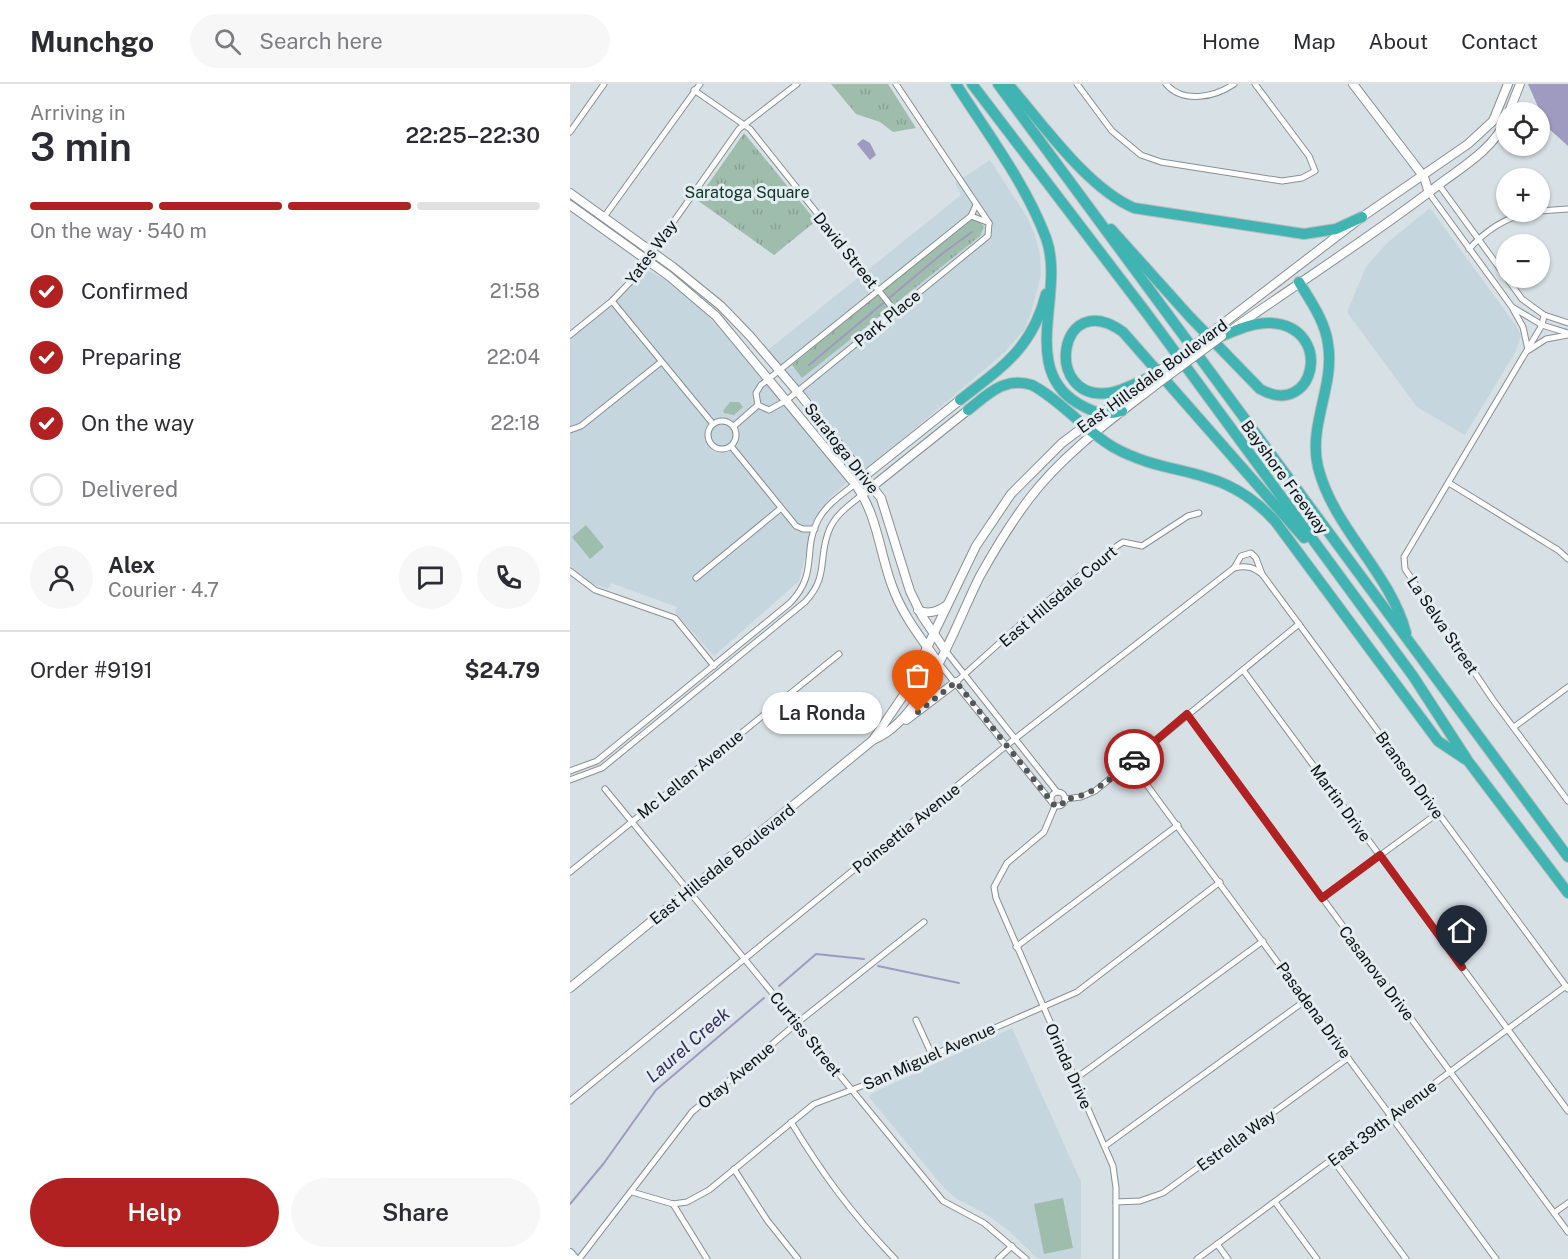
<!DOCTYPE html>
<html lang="en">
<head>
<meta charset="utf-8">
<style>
	body { margin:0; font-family:"Public Sans",sans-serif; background:#f7f7f7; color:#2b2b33; height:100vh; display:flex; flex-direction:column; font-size:22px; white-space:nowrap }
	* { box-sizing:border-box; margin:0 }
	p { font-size:20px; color:#7c7c81 }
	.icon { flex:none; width:33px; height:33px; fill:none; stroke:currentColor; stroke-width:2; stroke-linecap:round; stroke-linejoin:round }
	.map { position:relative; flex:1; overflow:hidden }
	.panel { display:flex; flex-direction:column; background:#fff; width:570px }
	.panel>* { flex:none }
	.fabs { position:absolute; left:926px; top:18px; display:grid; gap:12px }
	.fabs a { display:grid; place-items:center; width:54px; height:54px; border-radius:50%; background:#fff; box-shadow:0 2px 4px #0004; font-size:30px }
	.pin { position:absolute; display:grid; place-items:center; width:51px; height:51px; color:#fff; margin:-62px -26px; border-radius:50% 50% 50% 0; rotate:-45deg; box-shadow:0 0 6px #0007 }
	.pin .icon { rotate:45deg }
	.courier { position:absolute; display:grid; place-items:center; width:60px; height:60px; margin:-30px; border:4px solid #b12121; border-radius:50%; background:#fff; color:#222; box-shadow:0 2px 8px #0007 }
	.bubble { position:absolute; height:42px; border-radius:21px; background:#fff; box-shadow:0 2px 4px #0004; font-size:20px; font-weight:600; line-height:42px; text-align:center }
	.summary em { font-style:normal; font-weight:600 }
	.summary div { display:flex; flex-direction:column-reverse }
	.summary { display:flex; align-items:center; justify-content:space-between; height:102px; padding:0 30px }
	h1 { font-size:39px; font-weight:600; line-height:45px }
	.bar { display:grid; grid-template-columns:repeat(4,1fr); gap:9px 6px; align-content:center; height:72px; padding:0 30px }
	.bar i { height:8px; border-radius:4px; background:#e1e1e2 }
	.bar .current { background:#b12121 }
	.bar p { grid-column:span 4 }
	.line { display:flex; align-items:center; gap:15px; padding:0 30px; border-top:2px solid #e1e1e2 }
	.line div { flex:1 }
	.round { display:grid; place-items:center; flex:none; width:63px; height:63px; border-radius:32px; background:#f7f7f7 }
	ol { padding:0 30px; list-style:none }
	li { display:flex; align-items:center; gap:18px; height:66px }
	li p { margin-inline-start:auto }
	li .icon { padding:6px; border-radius:50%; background:#b12121; color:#fff; stroke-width:4 }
	li:last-child { color:#7c7c81 }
	li i { width:33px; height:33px; border:3px solid #e1e1e2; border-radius:50% }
	.cta { display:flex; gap:12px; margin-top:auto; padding:12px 30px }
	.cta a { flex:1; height:69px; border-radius:36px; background:#b12121; color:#fff; font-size:24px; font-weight:600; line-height:69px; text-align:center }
	.cta a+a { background:#f7f7f7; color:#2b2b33 }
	header { display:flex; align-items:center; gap:36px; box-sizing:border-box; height:84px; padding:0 30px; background:#fff; border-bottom:2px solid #e1e1e2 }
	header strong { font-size:28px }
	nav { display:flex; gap:33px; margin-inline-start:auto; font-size:21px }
	.search { width:420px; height:54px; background:#f7f7f7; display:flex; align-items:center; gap:15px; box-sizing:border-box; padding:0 21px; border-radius:33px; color:#7c7c81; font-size:22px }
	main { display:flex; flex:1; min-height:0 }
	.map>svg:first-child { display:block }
</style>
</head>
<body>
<header>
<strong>Munchgo</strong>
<div class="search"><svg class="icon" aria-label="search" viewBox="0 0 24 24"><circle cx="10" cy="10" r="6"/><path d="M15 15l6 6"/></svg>Search here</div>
<nav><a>Home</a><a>Map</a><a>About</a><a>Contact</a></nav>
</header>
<main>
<section class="panel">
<div class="summary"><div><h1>3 min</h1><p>Arriving in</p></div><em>22:25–22:30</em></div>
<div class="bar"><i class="current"></i><i class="current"></i><i class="current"></i><i></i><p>On the way · 540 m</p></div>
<ol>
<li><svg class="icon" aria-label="check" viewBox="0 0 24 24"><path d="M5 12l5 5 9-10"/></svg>Confirmed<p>21:58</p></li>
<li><svg class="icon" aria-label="check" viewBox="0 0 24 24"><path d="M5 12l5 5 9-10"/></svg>Preparing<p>22:04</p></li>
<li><svg class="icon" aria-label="check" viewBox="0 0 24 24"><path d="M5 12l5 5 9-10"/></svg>On the way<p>22:18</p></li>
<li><i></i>Delivered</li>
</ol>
<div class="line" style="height:108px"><a class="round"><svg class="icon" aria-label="person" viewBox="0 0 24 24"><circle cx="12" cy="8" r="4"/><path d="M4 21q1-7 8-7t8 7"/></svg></a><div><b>Alex</b><p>Courier · 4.7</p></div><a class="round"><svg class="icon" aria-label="chat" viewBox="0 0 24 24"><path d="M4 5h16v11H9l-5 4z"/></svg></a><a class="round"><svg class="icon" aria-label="phone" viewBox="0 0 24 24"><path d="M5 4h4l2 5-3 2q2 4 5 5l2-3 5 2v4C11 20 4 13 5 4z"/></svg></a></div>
<div class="line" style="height:78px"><div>Order #9191</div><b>$24.79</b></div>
<div class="cta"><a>Help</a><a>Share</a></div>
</section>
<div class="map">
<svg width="998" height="1175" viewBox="0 0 998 1175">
	<defs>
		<pattern id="park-tufts" width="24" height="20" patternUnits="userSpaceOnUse" patternTransform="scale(1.5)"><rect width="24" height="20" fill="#9fbdad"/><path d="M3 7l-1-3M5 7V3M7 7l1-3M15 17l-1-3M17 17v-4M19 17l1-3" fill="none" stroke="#88a194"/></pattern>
	</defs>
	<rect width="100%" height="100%" fill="#d7e0e4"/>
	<g fill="#c5d6de">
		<path d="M420 76 457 133 465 151 470 171 471 191 461 229 454 246 435 268 295 387 198 266 391 111 385 99Z"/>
		<path d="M860 124 947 243 951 252 946 267 895 351 847 323 777 228 796 183 817 159Z"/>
		<path d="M73 184 112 204 187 286 277 398 260 414 245 435 229 497 144 572 105 528 107 523 41 499 38 505 18 498 0 481V252Z"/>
		<path d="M442 944 511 1098V1175H468L438 1146 413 1128 387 1115 374 1104 299 1013 301 1010Z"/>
	</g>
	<g fill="#9fbdad">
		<path d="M169 318 173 323 164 331 154 329 153 327 160 318Z"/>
		<path d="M16 441 34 463 20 475 2 453Z"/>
		<path d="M493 1114 503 1164 474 1170 464 1120Z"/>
	</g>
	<g fill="url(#park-tufts)">
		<path d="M261 0H318L346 44 323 48 310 38 286 30Z"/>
		<path d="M174 49 246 137 204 171 127 116Z"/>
		<path d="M400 135H408L414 143 410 152 232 294 222 281Z"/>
	</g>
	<g fill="#9f9abf">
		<path d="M958 0H998V62L977 43Z"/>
		<path d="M293 55 300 59 306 71 300 76 287 60Z"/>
	</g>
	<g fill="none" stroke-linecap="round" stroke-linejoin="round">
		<g stroke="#9f9abf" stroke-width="2">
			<path d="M239 281 373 169 402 148"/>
			<path d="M308 882 389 899"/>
			<path d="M209 902 246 870 294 875"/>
			<path d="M0 1120 34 1079 86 1006 194 914"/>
		</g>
		<g stroke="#879094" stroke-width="7">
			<g id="street">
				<path d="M326 0 419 139"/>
				<path d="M507 0 542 47 571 71 591 78 712 97 732 94 745 87 739 72 685 0"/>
				<path d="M596 0C613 20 645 13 664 0"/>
				<path d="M124 6 180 45 325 227"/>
				<path d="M0 48 34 0"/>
				<path d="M869 101 952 215 974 231 998 239"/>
				<path d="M859 109 942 223 972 241 998 249"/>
				<path d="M406 121 401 132 191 301 186 309 188 321 199 326 217 316 418 152 419 139"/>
				<path d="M969 127 998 125"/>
				<path d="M401 132 417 138"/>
				<path d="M34 133 130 0"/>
				<path d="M899 165C918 144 940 130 968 128"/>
				<path d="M42 217 143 340"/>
				<path d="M943 225 953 243 958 266"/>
				<path d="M974 231 972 241 834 473 835 485 923 616 998 717"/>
				<path d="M0 251 42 217 63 195 169 45 227 0"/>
				<path d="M959 266 976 255 998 251"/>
				<circle cx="152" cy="351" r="14"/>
				<path d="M164 342 188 321"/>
				<path d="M0 346 11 342 91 278"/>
				<path d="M161 362 226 442 233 445H245"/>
				<path d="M879 399 988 466 998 475"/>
				<path d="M664 484 671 472 681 469 686 474 692 490"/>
				<path d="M0 487 25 506 105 534 144 582"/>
				<path d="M126 494 210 425"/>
				<path d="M375 566 487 708"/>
				<path d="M368 578 481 717"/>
				<path d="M673 586 998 1027"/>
				<path d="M386 598 464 528 547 462 553 458 572 462 618 432 629 429"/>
				<path d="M617 630 998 1148"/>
				<path d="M944 643 998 603"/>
				<path d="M560 678 926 1175"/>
				<path d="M0 687 27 677 220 519C249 489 232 467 248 436 256 421 272 410 285 400"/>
				<path d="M0 696 32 684 235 518C260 492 247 472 260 444 267 429 281 420 293 410"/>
				<path d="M35 705 373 1117 414 1139 456 1175"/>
				<circle cx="488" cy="715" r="7"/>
				<path d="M495 715 511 713 525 707 729 540"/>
				<path d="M485 722 474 748 437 779 424 803 426 814 543 1082 546 1104V1175"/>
				<path d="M0 788 269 570"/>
				<path d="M752 814 868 729"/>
				<path d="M446 863 608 741"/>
				<path d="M346 936 362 971"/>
				<path d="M505 995 693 857"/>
				<path d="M0 1017 437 661 664 484C676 481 683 483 692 490L998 905"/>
				<path d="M221 1038C253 1091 282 1130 325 1175"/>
				<path d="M535 1062 736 916"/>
				<path d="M763 1076 836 1175"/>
				<path d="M164 1085 197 1136 228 1175"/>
				<path d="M62 1108 103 1120 117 1118 139 1106 244 1020 292 1002 507 908 650 798"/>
				<path d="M546 1118 570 1117 593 1109 778 974"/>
				<path d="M705 1118 747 1175"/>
				<path d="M103 1120 137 1175"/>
				<path d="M984 1129 998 1119"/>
				<path d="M647 1160 658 1175"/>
				<path d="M9 1175 122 1028 227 939 354 838"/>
				<path d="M428 1175 442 1162"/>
				<path d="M627 1175 996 902"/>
			</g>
		</g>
		<g stroke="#879094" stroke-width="10">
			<g id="secondary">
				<path d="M783 0 854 93 859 109"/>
				<path d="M939 28 950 0"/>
				<path d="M0 109 103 183 151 222 180 252 232 313 311 414 340 507 352 532 375 566"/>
				<path d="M0 121 99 192 146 232 285 400C307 430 309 465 321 499 331 529 350 553 368 578"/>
				<path d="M664 244C733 196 804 151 871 99 894 82 924 64 936 36"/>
				<path d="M646 245 792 133 898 60 923 37 938 0"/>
				<path d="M292 394 390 316"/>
				<path d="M293 410 398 326"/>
				<path d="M348 526C358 531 369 527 377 521"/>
				<path d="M336 636 386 598"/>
				<path d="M303 656 335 609 406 462 441 410 492 359 568 302"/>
				<path d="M0 904 303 656C354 636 386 539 410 492 425 465 441 439 459 415 494 369 542 335 587 300"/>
				<path d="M0 1169 5 1175"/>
			</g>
		</g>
		<g stroke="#bbbcbc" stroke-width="12">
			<g id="highway">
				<path d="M386 0C417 49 456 100 476 154 496 208 448 285 509 320 525 329 534 332 552 327"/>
				<path d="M402 0 578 231 843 592 898 677 998 809"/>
				<path d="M428 0 998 773"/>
				<path d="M438 0C472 39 517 104 564 124L734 150 766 145 792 133"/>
				<path d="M541 145 620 233 690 305C745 336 765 243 701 239 684 238 667 246 652 252"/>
				<path d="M729 198C741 218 755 237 758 260 765 302 738 341 748 383 763 444 820 488 836 549"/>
				<path d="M582 292C568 298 553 307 539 309 472 318 488 201 553 248L734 454"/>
				<path d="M390 316C432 283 462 265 476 210"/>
				<path d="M398 326C418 310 435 292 462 301 492 317 514 346 543 363 602 396 651 378 705 437L868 657 895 675"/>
			</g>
		</g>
		<use href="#street" stroke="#fff" stroke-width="5"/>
		<use href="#secondary" stroke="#fff" stroke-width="8"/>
		<use href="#highway" stroke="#3fb4b3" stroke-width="10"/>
		<g stroke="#879094" stroke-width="10" stroke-linecap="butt">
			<g id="secondary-bridge">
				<path d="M582 292 646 245"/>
				<path d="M587 300 652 252"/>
			</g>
		</g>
		<use href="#secondary-bridge" stroke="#fff" stroke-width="8"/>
	</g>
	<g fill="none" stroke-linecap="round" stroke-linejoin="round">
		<path stroke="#52585a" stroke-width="6" stroke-dasharray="0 10.8" d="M348 628 386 598 485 722 492 721 495 715C524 712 543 693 564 675"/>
		<path stroke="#b12121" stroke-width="8" d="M564 675 617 630 752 814 810 771 892 883"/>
	</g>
	<g text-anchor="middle" stroke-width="6" stroke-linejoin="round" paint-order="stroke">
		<g font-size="16" fill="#0e3223" stroke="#e4edf1">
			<text x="177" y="114">Saratoga Square</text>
		</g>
		<g font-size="16" fill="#0b0f10" stroke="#e4edf1">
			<text transform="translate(276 166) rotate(51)" y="6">David Street</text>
			<text transform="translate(81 168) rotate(-54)" y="6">Yates Way</text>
			<text transform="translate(317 234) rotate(-39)" y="6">Park Place</text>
			<text transform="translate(582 292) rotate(-36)" y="6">East Hillsdale Boulevard</text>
			<text transform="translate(272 364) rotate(52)" y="6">Saratoga Drive</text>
			<text transform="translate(715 393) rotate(54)" y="6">Bayshore Freeway</text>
			<text transform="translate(488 512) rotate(-40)" y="6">East Hillsdale Court</text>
			<text transform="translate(873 541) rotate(56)" y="6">La Selva Street</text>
			<text transform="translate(120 690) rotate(-39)" y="6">Mc Lellan Avenue</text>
			<text transform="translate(840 691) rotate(54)" y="6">Branson Drive</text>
			<text transform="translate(771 719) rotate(54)" y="6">Martin Drive</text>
			<text transform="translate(336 744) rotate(-39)" y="6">Poinsettia Avenue</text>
			<text transform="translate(152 780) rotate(-39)" y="6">East Hillsdale Boulevard</text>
			<text transform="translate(807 889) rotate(53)" y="6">Casanova Drive</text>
			<text transform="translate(744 926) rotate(54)" y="6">Pasadena Drive</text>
			<text transform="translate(236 950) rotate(51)" y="6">Curtiss Street</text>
			<text transform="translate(359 972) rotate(-24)" y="6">San Miguel Avenue</text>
			<text transform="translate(499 982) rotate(66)" y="6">Orinda Drive</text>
			<text transform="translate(166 991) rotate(-40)" y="6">Otay Avenue</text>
			<text transform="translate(812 1039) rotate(-37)" y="6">East 39th Avenue</text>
			<text transform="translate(666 1056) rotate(-36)" y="6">Estrella Way</text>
		</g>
		<g font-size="18" font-style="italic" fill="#352b5b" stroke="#e4edf1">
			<text transform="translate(118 961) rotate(-41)" y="6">Laurel Creek</text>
		</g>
	</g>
</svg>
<div class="fabs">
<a><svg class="icon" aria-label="locate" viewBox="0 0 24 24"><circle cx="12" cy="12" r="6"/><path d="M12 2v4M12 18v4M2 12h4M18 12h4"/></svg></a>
<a>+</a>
<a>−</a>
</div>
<div class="pin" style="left:348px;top:628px;background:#ea580c"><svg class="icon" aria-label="bag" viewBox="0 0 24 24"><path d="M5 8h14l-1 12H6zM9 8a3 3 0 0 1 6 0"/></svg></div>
<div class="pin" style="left:892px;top:883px;background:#1f2937"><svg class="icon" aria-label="home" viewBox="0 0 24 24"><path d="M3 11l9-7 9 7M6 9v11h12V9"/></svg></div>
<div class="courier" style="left:564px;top:675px"><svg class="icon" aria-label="car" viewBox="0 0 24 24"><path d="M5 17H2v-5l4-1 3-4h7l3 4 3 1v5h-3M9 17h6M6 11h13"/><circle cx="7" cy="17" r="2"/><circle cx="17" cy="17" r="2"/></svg></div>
<div class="bubble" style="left:192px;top:608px;width:120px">La Ronda</div>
</div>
</main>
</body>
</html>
